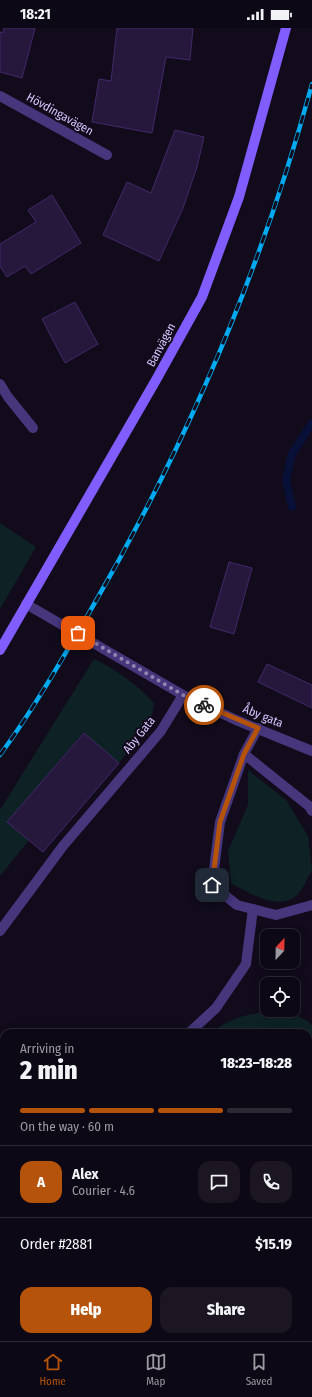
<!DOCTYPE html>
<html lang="en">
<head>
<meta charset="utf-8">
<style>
	body { margin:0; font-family:"Fira Sans Condensed",sans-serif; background:#1b1622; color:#f1f3f6; height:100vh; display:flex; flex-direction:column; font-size:15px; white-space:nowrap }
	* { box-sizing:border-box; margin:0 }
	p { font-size:13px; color:#9a9aa0 }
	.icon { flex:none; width:22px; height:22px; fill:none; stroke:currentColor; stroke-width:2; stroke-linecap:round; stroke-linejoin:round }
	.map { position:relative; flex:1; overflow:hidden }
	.panel { position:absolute; left:0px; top:1001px; width:312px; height:312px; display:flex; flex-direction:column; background:#0d0815; border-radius:12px 12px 0 0; box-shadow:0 2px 10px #0003,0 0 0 1px #2d2934 }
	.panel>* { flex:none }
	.needle { width:26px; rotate:22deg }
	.buttons { position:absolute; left:260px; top:901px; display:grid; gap:8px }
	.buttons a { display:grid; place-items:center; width:40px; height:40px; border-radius:8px; background:#0d0815; box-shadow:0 2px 10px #0003,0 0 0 1px #2d2934; font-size:20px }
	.pin { position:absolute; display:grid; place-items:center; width:34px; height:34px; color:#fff; margin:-17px; border-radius:8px; box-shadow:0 2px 6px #0006 }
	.courier { position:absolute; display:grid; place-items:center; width:40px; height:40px; margin:-20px; border:3px solid #b45309; border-radius:50%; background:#fff; color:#222; box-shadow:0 1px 5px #0007 }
	.summary em { font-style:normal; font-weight:800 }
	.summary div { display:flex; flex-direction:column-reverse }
	.summary { display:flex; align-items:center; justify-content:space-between; height:68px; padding:0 20px }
	h1 { font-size:26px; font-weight:800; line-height:30px }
	.bar { display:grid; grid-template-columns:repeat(4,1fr); gap:6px 4px; align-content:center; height:48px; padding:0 20px }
	.bar i { height:5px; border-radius:3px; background:#2d2934 }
	.bar .active { background:#b45309 }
	.bar p { grid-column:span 4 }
	.line { display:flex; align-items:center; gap:10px; padding:0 20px; border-top:1px solid #2d2934 }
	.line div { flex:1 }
	.round { display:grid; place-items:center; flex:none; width:42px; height:42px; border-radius:12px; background:#1b1622 }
	.button { display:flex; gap:8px; margin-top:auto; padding:8px 20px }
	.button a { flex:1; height:46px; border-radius:12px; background:#b45309; color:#fff; font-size:16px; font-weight:800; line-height:46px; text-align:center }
	.button a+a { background:#1b1622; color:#f1f3f6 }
	.status { display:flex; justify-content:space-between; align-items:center; height:28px; padding:0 20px; background:#0d0815; direction:ltr }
	.status svg { height:11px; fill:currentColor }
	.tabs { display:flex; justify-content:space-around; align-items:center; height:56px; border-top:1px solid #2d2934; background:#0d0815; font-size:11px; color:#9a9aa0 }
	.tabs a { display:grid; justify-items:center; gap:2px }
	.tabs .active { color:#b45309 }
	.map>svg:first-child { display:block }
</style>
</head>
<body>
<div class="status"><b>18:21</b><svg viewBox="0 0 49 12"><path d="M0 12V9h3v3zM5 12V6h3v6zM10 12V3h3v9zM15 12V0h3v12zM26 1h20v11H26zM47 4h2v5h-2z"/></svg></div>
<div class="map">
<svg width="312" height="1313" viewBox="0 0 312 1313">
	<rect width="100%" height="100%" fill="#110b1c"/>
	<g fill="#0e2226">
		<path d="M0 495 36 519 0 581Z"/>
		<path d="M94 631C117 642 137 657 154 675L151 692 119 735 83 705 7 794 29 812 0 848V782Z"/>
		<path d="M248 742 286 772 308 808 312 843C307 850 303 861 297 867 278 884 249 865 231 855L228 823 248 777Z"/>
		<path d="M274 983C287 985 302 987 312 997V1006L308 1010V1005H211C229 990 251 985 274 983Z"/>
		<path d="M312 1136V1192L308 1191V1141Z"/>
		<path d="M308 1217H312V1313H135L138 1309H308Z"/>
	</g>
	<path fill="#081038" d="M72 1309H138L135 1313H71Z"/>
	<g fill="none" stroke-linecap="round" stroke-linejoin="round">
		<path stroke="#081038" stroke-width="8" d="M292 479 286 452 292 426 312 395"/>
	</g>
	<g fill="#26173d" stroke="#422969">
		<path d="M4 0H35L22 50 0 44V4L3 5Z"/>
		<path d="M117 0H193L190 32 166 29 152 105 92 94 99 51 111 53Z"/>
		<path d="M175 102 204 109 197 139 183 180 159 233 103 207 127 154 151 165Z"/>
		<path d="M52 167 81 215 31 246 25 238 7 249 0 238V216L36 194 28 182Z"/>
		<path d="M75 274 98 316 65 335 42 291Z"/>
		<path d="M229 534 252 540 234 606 210 599Z"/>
		<path d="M267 636 312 657V680L258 654Z"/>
		<path d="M84 705 119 735 43 824 7 794Z"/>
	</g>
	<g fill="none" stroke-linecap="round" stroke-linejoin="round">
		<g stroke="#46367c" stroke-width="10">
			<path d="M0 68 107 127"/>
			<path d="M258 700 244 726 220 794 212 857 237 877 276 887 312 877"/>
			<path d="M244 726 309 778 312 783"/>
			<path d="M189 1005 216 980 246 936 253 881"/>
			<path d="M308 1210H312"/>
		</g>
		<g stroke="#46367c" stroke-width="10">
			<path d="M0 356 8 369 33 400"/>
			<path d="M183 667 236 692 312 723"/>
			<path d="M0 903 63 818 161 703 183 667 26 576"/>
		</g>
		<path stroke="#815dff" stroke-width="10" d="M0 622 156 352 202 269 239 169 286 0"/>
		<g stroke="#00aaf1" stroke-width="4.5">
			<path id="rail" d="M0 727C33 682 61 633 89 585 185 420 262 240 312 56"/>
		</g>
		<use href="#rail" stroke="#110b1c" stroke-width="3" stroke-dasharray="9" stroke-linecap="butt"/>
	</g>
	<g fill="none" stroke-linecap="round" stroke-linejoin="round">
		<path stroke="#9285b0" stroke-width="4" stroke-dasharray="0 7.2" d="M78 605 183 667 204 677"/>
		<path stroke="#b45309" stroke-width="5" d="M204 677 258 700 244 726 220 794 212 857"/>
	</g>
	<g text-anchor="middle" stroke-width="4" stroke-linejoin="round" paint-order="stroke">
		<g font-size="12" fill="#d8c6ff" stroke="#110b1c">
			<text transform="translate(60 86) rotate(29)" y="4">Hövdingavägen</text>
			<text transform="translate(161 317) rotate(-62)" y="4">Banvägen</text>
			<text transform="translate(263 688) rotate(22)" y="4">Åby gata</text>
			<text transform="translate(139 707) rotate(-51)" y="4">Aby Gata</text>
		</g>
	</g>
</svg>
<div class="buttons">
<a><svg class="needle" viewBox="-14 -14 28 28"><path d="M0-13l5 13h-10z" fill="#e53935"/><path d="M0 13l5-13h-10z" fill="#9a9aa0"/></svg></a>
<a><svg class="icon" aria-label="locate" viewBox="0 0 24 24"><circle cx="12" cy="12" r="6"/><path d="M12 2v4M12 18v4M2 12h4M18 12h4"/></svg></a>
</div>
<div class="pin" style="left:78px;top:605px;background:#ea580c"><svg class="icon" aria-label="bag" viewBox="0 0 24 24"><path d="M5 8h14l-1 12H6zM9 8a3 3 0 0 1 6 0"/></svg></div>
<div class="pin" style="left:212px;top:857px;background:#1f2937"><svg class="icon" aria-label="home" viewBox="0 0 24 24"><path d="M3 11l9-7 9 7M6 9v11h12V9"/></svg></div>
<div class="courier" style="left:204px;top:677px"><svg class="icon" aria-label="bike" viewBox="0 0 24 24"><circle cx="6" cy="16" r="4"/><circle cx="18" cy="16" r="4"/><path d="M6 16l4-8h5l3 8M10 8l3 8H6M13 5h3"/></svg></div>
<section class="panel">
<div class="summary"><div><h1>2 min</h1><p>Arriving in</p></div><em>18:23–18:28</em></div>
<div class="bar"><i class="active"></i><i class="active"></i><i class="active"></i><i></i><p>On the way · 60 m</p></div>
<div class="line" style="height:72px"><b class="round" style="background:#b45309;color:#fff">A</b><div><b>Alex</b><p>Courier · 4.6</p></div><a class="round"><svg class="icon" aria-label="chat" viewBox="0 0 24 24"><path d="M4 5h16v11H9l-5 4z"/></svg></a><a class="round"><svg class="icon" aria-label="phone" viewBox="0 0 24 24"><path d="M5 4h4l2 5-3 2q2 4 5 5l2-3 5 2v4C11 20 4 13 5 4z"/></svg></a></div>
<div class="line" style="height:52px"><div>Order #2881</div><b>$15.19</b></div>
<div class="button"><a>Help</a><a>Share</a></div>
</section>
</div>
<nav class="tabs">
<a class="active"><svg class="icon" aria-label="home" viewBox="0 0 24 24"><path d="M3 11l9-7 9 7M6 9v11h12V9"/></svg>Home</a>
<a><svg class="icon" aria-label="map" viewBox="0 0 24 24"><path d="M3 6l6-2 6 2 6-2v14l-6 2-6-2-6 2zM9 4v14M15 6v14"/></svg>Map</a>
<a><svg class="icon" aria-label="saved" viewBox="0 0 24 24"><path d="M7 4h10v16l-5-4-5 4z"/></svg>Saved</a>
</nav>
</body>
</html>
